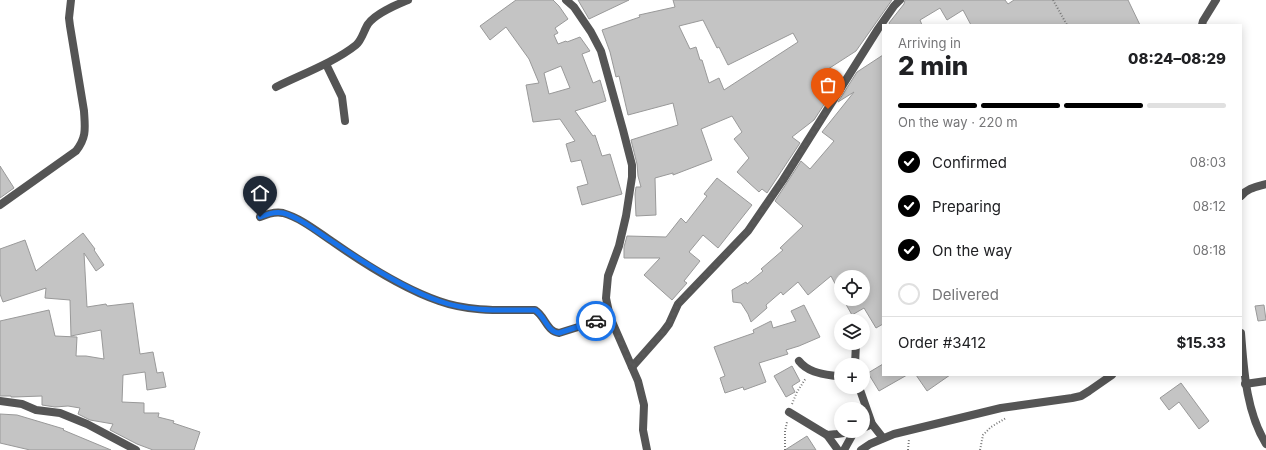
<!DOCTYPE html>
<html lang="en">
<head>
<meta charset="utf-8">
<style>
	body { margin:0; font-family:Inter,sans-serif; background:#f2f2f2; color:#202124; height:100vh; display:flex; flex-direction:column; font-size:15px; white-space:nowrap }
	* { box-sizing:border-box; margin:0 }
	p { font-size:13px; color:#757577 }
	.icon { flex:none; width:22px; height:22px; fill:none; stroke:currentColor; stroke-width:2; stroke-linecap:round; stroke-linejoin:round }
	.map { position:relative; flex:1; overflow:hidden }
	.side { position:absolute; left:882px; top:24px; width:360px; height:352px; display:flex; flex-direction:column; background:#fff; border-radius:0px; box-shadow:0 2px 10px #0003 }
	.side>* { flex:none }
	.tools { position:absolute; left:834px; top:270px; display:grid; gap:8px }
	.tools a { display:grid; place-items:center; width:36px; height:36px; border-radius:50%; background:#fff; box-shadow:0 2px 10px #0003; font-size:20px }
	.pin { position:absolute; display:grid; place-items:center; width:34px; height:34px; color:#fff; margin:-41px -17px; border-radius:50% 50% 50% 0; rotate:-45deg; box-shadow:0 0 4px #0007 }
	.pin .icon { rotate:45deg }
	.courier { position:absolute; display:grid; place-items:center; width:40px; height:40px; margin:-20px; border:3px solid #1a73e8; border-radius:50%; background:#fff; color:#222; box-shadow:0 1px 5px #0007 }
	.summary em { font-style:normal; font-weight:800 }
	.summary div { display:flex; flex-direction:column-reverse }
	.summary { display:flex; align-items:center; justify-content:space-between; height:68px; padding:0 16px }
	h1 { font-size:26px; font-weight:800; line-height:30px }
	.bar { display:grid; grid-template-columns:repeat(4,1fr); gap:6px 4px; align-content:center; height:48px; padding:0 16px }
	.bar i { height:5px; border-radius:3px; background:#e0e0e0 }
	.bar .on { background:#000 }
	.bar p { grid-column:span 4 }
	.line { display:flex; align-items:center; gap:10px; padding:0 16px; border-top:1px solid #e0e0e0 }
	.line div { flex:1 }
	ol { padding:0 16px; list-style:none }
	li { display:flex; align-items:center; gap:12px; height:44px }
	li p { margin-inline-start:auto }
	li .icon { padding:4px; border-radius:50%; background:#000; color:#fff; stroke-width:4 }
	li:last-child { color:#757577 }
	li i { width:22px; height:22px; border:2px solid #e0e0e0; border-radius:50% }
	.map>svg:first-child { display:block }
</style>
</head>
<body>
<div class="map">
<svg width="1266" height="450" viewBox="0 0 1266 450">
	<rect width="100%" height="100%" fill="#fff"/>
	<g fill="#c4c4c4" stroke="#999" fill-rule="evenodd">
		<path d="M516 0H553L559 6 568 19 555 28 558 33 554 35 558 44 566 41 567 42 580 37 590 51 582 54 593 83 600 80 606 101 575 111 593 136 595 135 602 156 610 154 622 194 582 205 577 187 588 184 581 160 571 162 566 144 575 141 560 119 533 122 526 85 539 83 529 59 506 27 490 40 480 26ZM561 66 570 88 549 94 544 73Z"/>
		<path d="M578 0H629L589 19Z"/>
		<path d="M673 0H892L856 51 825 71 836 86 814 120 792 137 800 143 767 193 762 189 759 192 737 172 749 158 734 139 742 132 732 116 701 129 712 160 673 175V173L655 178 656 215 636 216 635 194 636 187H641L638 176 637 164 631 140 678 125 673 103 628 115 619 76 616 77 610 52 602 30 640 17 639 15 675 7ZM703 20 717 48 719 47 728 65 793 33 798 42 724 90 719 78 709 83 702 60H700L696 47 690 49 679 26Z"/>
		<path d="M905 0H1005L1008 4 1014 0H1128L1140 25H971L963 10 947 20 940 8 920 20 922 25H890L889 23 904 4Z"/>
		<path d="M883 55V324L876 328 864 308 852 315 843 299H863V277H841V295L831 276 808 295 798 282 783 295 781 292 766 305 767 308 751 322 748 314 741 303 733 302 732 290 746 282 747 284 763 271 761 269 783 250 780 248 803 226 775 201 801 161 810 169 834 141 822 132 854 92 838 102 857 72Z"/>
		<path d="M0 166 14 188 0 198Z"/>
		<path d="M717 178 752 205 718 248 703 235 689 252 700 261 684 281 687 283 672 300 644 275 660 258H624V247L627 236 666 237 681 218 686 223 707 196 704 194Z"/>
		<path d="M83 233 95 249 94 250 104 265 96 271 84 253 87 307 106 304 107 306 133 303 140 354 153 352 157 373 163 372 166 387 147 390 145 372 123 375 122 402 144 403V413H159L158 417 174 421 173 423 200 432 194 450H153L137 444 110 430 113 424 90 420 78 414 80 408 68 406 55 407 42 405V396L14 397H11V396H0V321L49 310 55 336 77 337 76 356H86L104 359 101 330 71 336 70 300 45 298 46 288 3 302 0 294V249L25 240 36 271Z"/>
		<path d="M804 305 820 337 799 346 786 350 788 354 759 363 766 382 744 390 743 387 725 393 720 378 725 376 714 347 754 333 753 330 771 321 773 328 796 321 791 311Z"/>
		<path d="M1264 305 1266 320 1258 321 1255 306Z"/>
		<path d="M883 364V375H907L879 391 868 373Z"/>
		<path d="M792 366 800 381 792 386 795 392 786 397 774 376Z"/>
		<path d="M916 375H950L927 391Z"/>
		<path d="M1181 383 1209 421 1199 429 1179 402 1169 410 1160 398Z"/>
		<path d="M0 414 17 415 64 429 63 430 111 450H30L0 443Z"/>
		<path d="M807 436 816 450H785Z"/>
	</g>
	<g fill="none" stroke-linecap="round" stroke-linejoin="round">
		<g stroke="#777" stroke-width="2" stroke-dasharray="1 2" stroke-linecap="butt">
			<path d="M1053 0 1067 25"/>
			<path d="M792 404 797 392 806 378"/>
			<path d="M785 450V431L787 422"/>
			<path d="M908 450 909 439"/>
			<path d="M980 450 983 435 991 427 1006 418"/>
		</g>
		<g stroke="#555" stroke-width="8">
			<path d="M566 0 574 7 591 32 601 51 623 130 632 165V177L626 216 619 246 608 276 606 298 610 317 638 381 644 405 643 430 647 450"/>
			<path d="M1202 25 1203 21 1216 0"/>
			<path d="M326 64 342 97 345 121"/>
			<path d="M276 87C300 75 335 62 356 45 362 40 364 30 368 24 376 13 396 5 408 0"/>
			<path d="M1241 196C1248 188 1256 187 1266 184"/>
			<path d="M0 205 76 151C87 137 85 128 84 111L70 26 69 18 71 0"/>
			<path d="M260 217C267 214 275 211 283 213 301 218 318 232 333 242 363 263 404 289 439 301 469 312 503 310 535 310 545 316 547 332 559 333L610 317"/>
			<path d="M1241 333C1244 371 1246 411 1266 444"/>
			<path d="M799 361C809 374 826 374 841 377"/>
			<path d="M855 365 856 343"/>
			<path d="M632 367 663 332 669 324 678 304 748 231 783 180 878 29 894 6 900 0"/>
			<path d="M1245 384 1266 381"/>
			<path d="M859 387 872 424 883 438"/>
			<path d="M0 401 22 404 36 410 60 413 87 424 136 450"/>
			<path d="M789 412 827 435 837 434 857 431"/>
			<path d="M863 428 872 424"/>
			<path d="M827 435 838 450"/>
			<path d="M844 450 854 432"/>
			<path d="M861 450 870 444 894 434 1001 408 1072 398 1081 396 1089 391 1112 375"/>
		</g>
	</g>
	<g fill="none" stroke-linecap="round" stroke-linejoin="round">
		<path stroke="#595959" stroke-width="4" stroke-dasharray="0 7.2" d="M596 321 610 317 632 367 663 332 669 324 678 304 748 231 783 180 828 109"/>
		<path stroke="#1a73e8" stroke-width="5" d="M260 217C267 214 275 211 283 213 301 218 317 232 333 242 364 263 404 289 439 301 469 312 503 310 535 310 545 316 547 332 559 333L596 321"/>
	</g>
</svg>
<div class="tools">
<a><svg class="icon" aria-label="locate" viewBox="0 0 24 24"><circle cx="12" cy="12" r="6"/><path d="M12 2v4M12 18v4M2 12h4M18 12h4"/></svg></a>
<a><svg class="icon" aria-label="layers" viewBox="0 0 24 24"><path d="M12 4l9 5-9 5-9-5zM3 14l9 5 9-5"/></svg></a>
<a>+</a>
<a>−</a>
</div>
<div class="pin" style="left:828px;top:109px;background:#ea580c"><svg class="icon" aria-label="bag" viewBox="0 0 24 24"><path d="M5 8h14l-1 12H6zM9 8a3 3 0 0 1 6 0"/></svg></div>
<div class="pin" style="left:260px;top:217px;background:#1f2937"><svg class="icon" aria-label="home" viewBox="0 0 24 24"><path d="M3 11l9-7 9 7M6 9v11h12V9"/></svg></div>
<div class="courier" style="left:596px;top:321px"><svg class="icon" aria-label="car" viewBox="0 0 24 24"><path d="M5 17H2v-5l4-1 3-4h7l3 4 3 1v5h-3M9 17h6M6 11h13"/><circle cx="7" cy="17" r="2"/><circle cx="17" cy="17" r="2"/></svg></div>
<section class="side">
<div class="summary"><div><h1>2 min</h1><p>Arriving in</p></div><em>08:24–08:29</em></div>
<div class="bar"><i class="on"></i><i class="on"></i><i class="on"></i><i></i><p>On the way · 220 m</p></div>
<ol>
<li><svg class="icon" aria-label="check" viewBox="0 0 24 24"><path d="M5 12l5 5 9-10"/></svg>Confirmed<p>08:03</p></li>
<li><svg class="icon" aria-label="check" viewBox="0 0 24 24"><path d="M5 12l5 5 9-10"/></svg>Preparing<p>08:12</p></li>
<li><svg class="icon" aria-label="check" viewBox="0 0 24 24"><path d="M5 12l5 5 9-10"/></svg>On the way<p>08:18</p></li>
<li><i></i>Delivered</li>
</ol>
<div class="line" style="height:52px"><div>Order #3412</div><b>$15.33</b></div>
</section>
</div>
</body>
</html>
